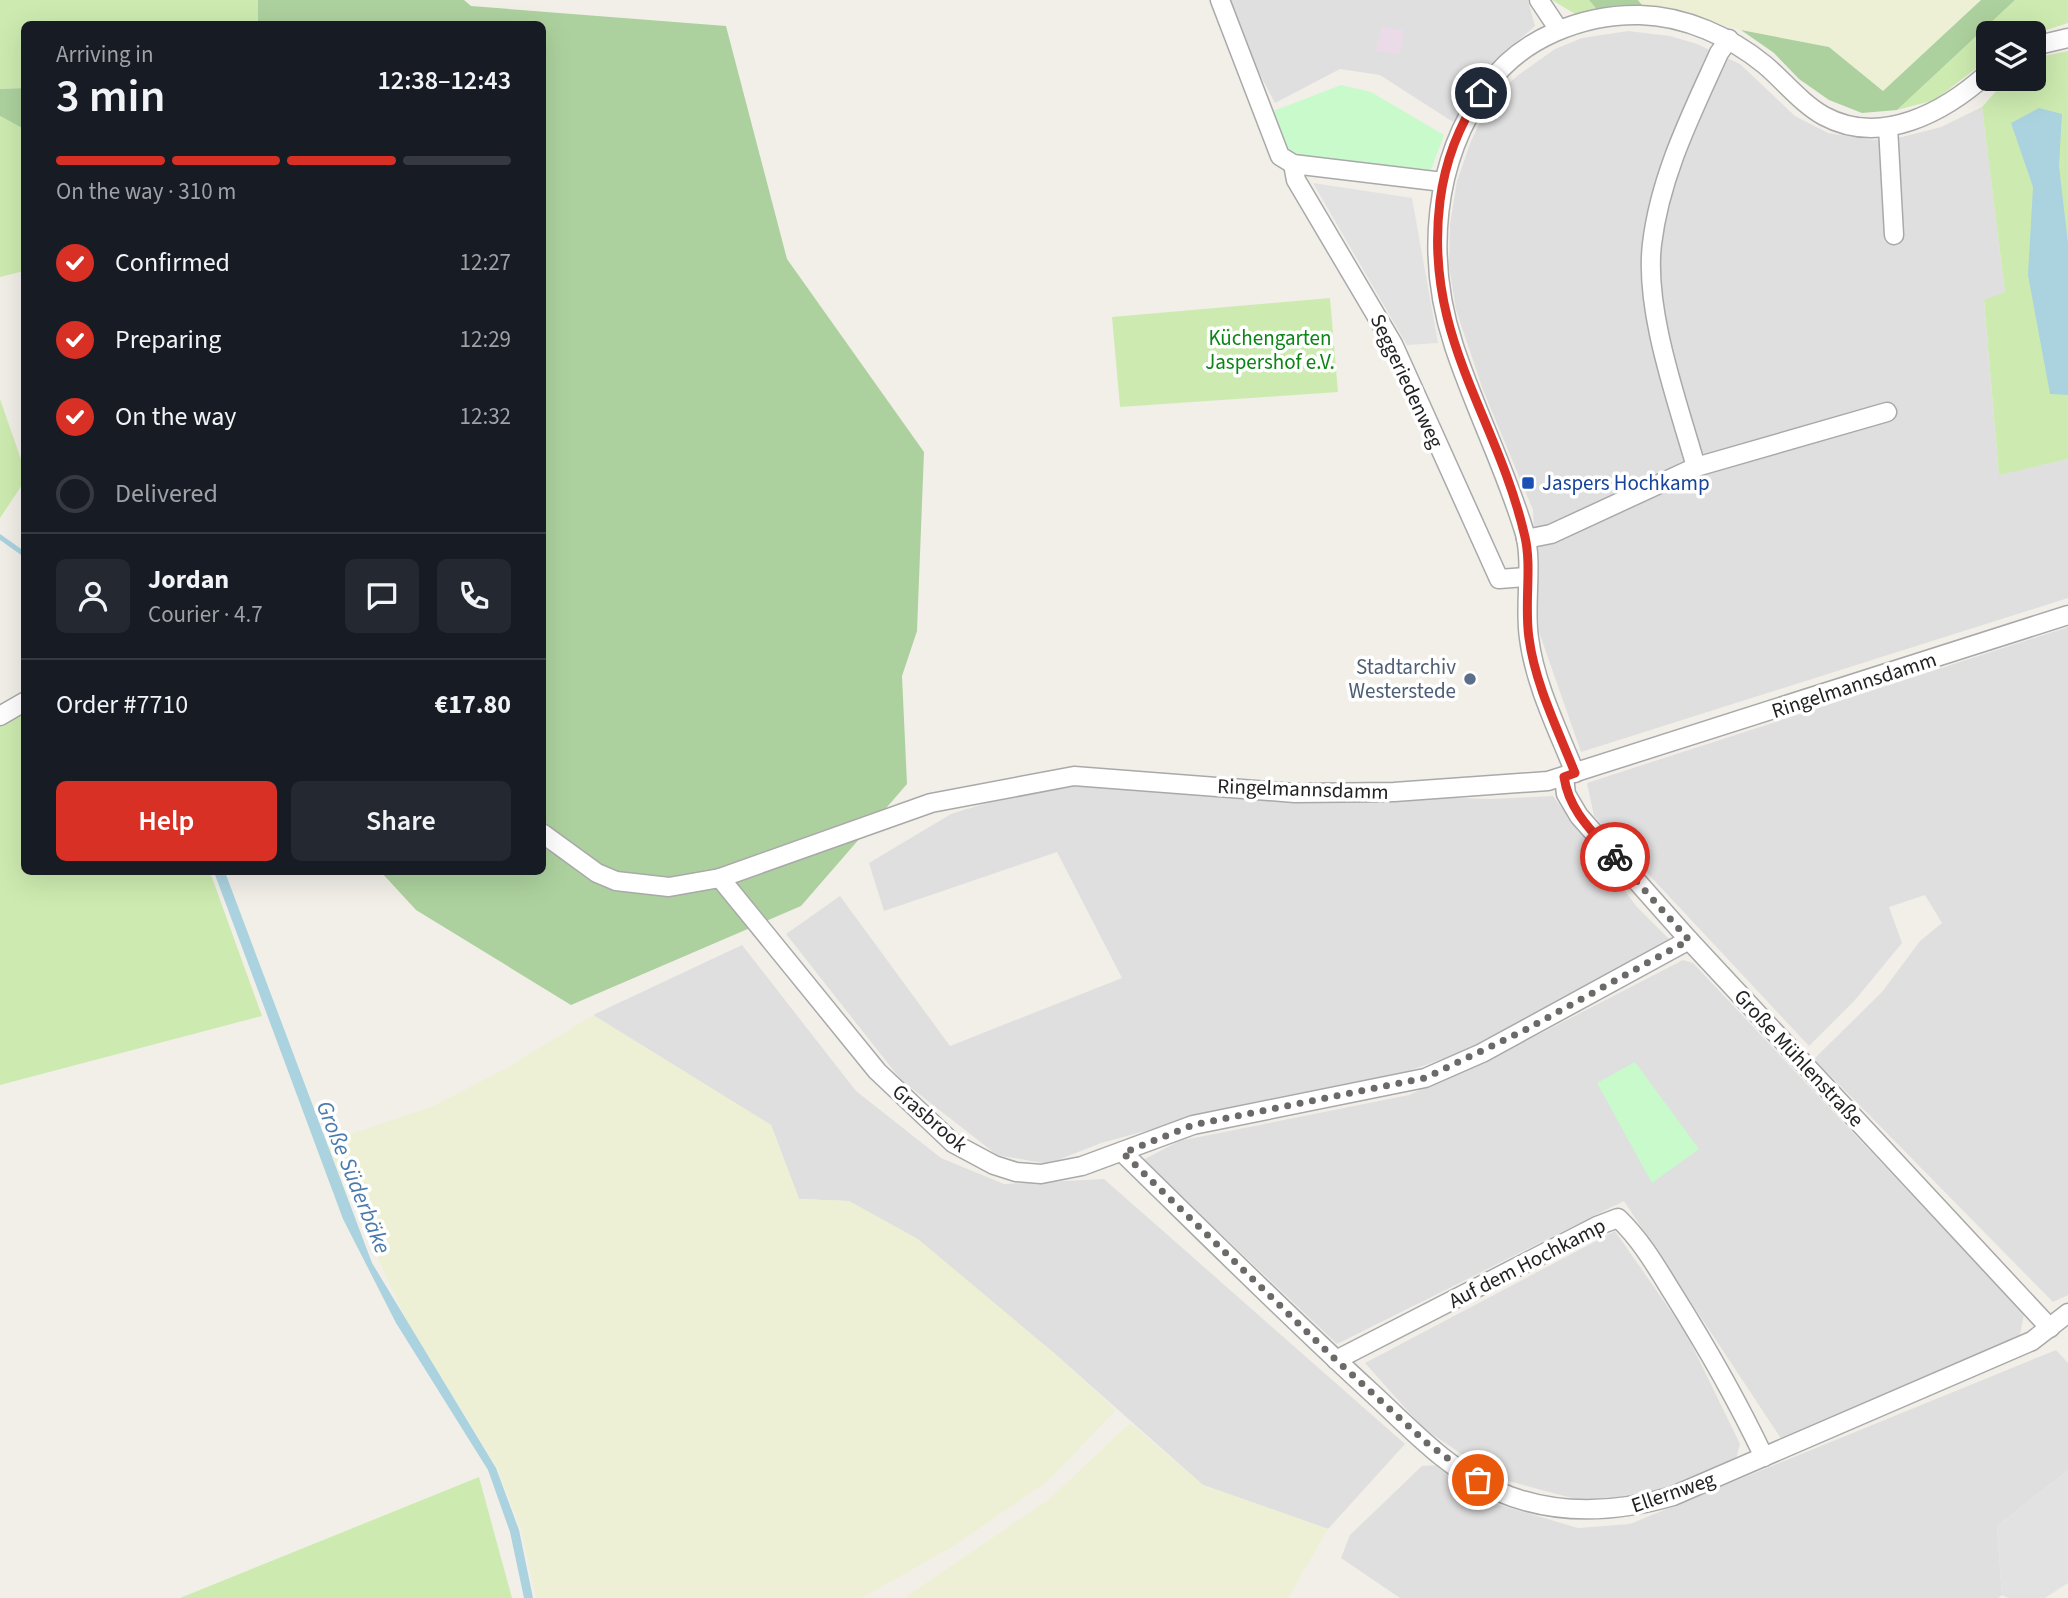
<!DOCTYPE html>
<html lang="en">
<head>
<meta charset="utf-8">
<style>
	body { margin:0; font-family:"Source Sans 3",sans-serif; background:#242831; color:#f1f3f6; height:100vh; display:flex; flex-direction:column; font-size:26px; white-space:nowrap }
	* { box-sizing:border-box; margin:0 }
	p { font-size:23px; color:#9ea1a6 }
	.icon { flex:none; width:38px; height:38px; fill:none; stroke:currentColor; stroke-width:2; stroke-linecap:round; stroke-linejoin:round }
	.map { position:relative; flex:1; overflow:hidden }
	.details { position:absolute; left:21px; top:21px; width:525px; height:854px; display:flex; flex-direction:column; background:#171b24; border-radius:10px; box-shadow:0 7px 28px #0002 }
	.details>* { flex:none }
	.tools { position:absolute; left:1976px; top:21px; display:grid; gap:14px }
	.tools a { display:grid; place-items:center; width:70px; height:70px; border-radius:10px; background:#171b24; box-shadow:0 7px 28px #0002; font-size:35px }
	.pin { position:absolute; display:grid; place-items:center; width:60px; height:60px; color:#fff; margin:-30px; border:4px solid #fff; border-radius:50%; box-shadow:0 2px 7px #0007 }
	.courier { position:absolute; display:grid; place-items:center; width:70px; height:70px; margin:-35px; border:5px solid #d93025; border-radius:50%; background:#fff; color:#222; box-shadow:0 2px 9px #0007 }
	.summary em { font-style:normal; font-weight:600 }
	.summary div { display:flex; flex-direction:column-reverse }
	.summary { display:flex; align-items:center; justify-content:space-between; height:119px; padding:0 35px }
	h1 { font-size:46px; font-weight:600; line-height:52px }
	.bar { display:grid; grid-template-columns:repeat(4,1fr); gap:10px 7px; align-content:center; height:84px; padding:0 35px }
	.bar i { height:9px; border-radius:5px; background:#363941 }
	.bar .active { background:#d93025 }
	.bar p { grid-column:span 4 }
	.line { display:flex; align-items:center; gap:18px; padding:0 35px; border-top:2px solid #363941 }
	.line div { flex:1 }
	.round { display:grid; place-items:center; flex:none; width:74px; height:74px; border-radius:10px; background:#242831 }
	ol { padding:0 35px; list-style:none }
	li { display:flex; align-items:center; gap:21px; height:77px }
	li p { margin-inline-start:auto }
	li .icon { padding:7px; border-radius:50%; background:#d93025; color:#fff; stroke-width:4 }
	li:last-child { color:#9ea1a6 }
	li i { width:38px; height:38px; border:4px solid #363941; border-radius:50% }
	.primary-button { display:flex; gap:14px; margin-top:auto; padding:14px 35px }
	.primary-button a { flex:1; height:80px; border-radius:10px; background:#d93025; color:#fff; font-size:28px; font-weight:600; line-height:80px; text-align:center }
	.primary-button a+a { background:#242831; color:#f1f3f6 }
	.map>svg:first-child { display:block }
</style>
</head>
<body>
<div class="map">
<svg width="2068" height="1598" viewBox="0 0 2068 1598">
	<rect width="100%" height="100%" fill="#f2efe9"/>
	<g fill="#e0dfdf">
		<path d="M1227 0H1528L1535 26 1506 51 1453 122 1380 75 1340 69 1275 103 1242 41Z"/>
		<path d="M1628 31 1670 36 1697 44 1740 64 1795 116 1828 133 1874 140 1902 137 1941 127 1982 107 2005 292 1984 301 1999 474 2068 459V598L1581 752 1539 632 1533 510 1483 390 1456 310 1449 266 1450 224 1457 181 1471 141 1490 102 1517 76 1555 49 1582 38Z"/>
		<path d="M2068 627V1295L2053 1302 1814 1059 1882 992 1920 941 1942 923 1925 895 1889 907 1902 943 1855 1000 1809 1046 1594 816 1587 783Z"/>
		<path d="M1074 776 1296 793 1490 799 1553 796 1637 907 1669 939 1481 1046 1408 1071 1249 1103 1101 1143 1048 1164 997 1155 901 1080 786 934 840 896 950 1046 1122 978 1057 852 884 911 869 863 951 814Z"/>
		<path d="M742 945 856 1091 941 1158 1004 1184 1104 1179 1405 1444 1328 1529 1203 1485 1054 1353 849 1201 799 1199 771 1125 593 1015Z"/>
		<path d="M1683 960 1693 963 2024 1314 2019 1340 1782 1440 1624 1201 1337 1344 1143 1160 1179 1141 1409 1095 1526 1041Z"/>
		<path d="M1615 1231 1686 1333 1740 1444 1735 1462 1659 1492 1590 1503 1497 1478 1423 1428 1365 1363Z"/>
		<path d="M2056 1350 2068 1363V1470L1997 1526 2002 1595 1998 1598H1400L1341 1558 1350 1535 1422 1466 1438 1465 1493 1503 1578 1528 1630 1524Z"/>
	</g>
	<path fill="#ebdbe8" d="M1382 26 1404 31 1401 49 1397 54 1376 51Z"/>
	<g fill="#eef0d5">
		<path d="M1638 0H1981L1883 91 1829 47 1741 30 1642 5Z"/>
		<path d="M593 1015 771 1125 799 1199 849 1201 918 1239 1054 1353 1116 1410 1048 1481 952 1547 862 1598H536L521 1530 497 1468 405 1318 327 1146 345 1136 433 1106 505 1069Z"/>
		<path d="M1130 1423 1203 1485 1328 1529 1288 1598H904L1048 1500Z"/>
	</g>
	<g fill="#cdebb0">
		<path d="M0 0H258V24H24V88L0 89Z"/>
		<path d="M1552 0H1589L1598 11 1575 14Z"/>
		<path d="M2015 0H2068V23L2034 34 1988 33V59L1935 100 1897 110Z"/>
		<path d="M2068 51V459L1999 475 1984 300 2005 292 1982 107 2007 79H2034V58Z"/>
		<path d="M0 116 24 129V271L0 277Z"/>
		<path d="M1330 298 1338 392 1120 407 1112 317Z"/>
		<path d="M0 399 24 468V482L0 518Z"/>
		<path d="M24 704V872H210L262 1016 0 1085V718Z"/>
		<path d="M479 1477 512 1598H180Z"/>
	</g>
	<g fill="#add19e">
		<path d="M258 0H464L471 6 726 26 787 259 924 452 917 631 902 676 907 784 801 906 571 1005 416 910 381 872H542V24H258Z"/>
		<path d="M1589 0H1638L1642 5 1598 11Z"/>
		<path d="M1981 0H2015L1897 110 1862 113 1829 100 1799 79 1774 53 1741 30 1829 47 1883 91Z"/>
		<path d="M24 88V129L0 116V89Z"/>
	</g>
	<g fill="#c8facc">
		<path d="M1341 85 1371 92 1444 135 1431 170 1423 180 1293 162 1263 115Z"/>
		<path d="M1635 1062 1699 1149 1652 1183 1597 1083Z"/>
	</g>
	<g fill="#e2e2e2">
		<path d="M1313 183 1412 198 1438 343 1407 345Z"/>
		<path d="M2068 1470V1583L2045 1598H2008L2002 1595 1997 1526Z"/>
	</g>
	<g fill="#aad3df">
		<path d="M2039 108 2062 114 2059 166 2068 243V395L2050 394 2028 275 2033 187 2011 123Z"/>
		<path d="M214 872H225L372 1263 496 1468 519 1530 533 1598H524L510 1532 488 1470 396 1323 343 1219Z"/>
	</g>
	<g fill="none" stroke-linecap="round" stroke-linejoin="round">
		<path stroke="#aad3df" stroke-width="5" d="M0 537 24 554"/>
		<g stroke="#a9a9a9" stroke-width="21">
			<g id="minor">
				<path d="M1220 0 1280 156 1293 164 1443 182"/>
				<path d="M1539 0 1559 30"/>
				<path d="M2034 46 2068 38"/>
				<path d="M1888 127 1894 235"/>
				<path d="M1293 164 1296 180 1393 344 1499 579 1526 577"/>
				<path d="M1696 467C1678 403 1644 311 1652 244 1660 176 1691 115 1719 53L1729 39"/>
				<path d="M1526 539 1551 534 1696 467 1887 412"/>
				<path d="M0 716 24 702"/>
				<path d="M1575 773C1558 730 1535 685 1529 638 1524 606 1533 564 1525 534 1506 470 1475 410 1454 346 1425 258 1433 161 1487 86 1521 38 1583 14 1640 15 1685 16 1731 37 1765 65 1784 81 1801 103 1824 116 1881 147 1945 112 1988 73"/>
				<path d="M1564 777 1566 794 1579 816 1689 940 2050 1328"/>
				<path d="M542 833 597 873 616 881 669 887 720 878 931 803 1074 776 1295 793 1394 792 1548 781 2068 615"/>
				<path d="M720 878 877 1071 953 1143 994 1165 1016 1172 1041 1174 1082 1166 1193 1125 1425 1078 1482 1053 1689 940"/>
				<path d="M1123 1153C1205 1233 1287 1315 1372 1393 1410 1428 1448 1470 1497 1491 1554 1516 1615 1513 1673 1496L2032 1341 2068 1313"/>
				<path d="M1336 1360 1597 1226 1618 1218C1641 1240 1656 1266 1672 1292 1706 1346 1737 1400 1764 1457"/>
			</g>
		</g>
		<use href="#minor" stroke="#fff" stroke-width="18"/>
	</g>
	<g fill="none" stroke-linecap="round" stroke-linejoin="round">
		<path stroke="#6b6a68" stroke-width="7" stroke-dasharray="0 12.6" d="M1478 1480 1428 1444 1336 1360 1123 1153 1193 1125 1425 1078 1525 1030 1689 940 1615 857"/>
		<path stroke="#d93025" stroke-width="9" d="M1481 93C1459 125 1445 162 1440 201 1423 337 1497 415 1525 537 1532 567 1524 606 1529 638 1535 684 1558 730 1575 773L1564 777C1569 811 1593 832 1615 857"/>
	</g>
	<rect fill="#1a4fb4" stroke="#fff" stroke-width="2.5" x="1521" y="476" width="14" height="14" rx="3.5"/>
	<circle fill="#5c6f8a" stroke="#fff" stroke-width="2.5" cx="1470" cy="679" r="7"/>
	<g text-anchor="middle" stroke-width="7" stroke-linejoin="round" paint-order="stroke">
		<g font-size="21" fill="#0c8416" stroke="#fff">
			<text x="1270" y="345">Küchengarten<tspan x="1270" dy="24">Jaspershof e.V.</tspan></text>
		</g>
		<g font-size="21" fill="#222" stroke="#fff">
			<text transform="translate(1407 381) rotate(65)" y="7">Seggeriedenweg</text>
			<text transform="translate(1854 685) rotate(-18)" y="7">Ringelmannsdamm</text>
			<text transform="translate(1303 789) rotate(2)" y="7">Ringelmannsdamm</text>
			<text transform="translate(1799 1058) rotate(47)" y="7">Große Mühlenstraße</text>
			<text transform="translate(930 1118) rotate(41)" y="7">Grasbrook</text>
			<text transform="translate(1527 1263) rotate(-27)" y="7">Auf dem Hochkamp</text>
			<text transform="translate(1673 1492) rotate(-19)" y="7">Ellernweg</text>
		</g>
		<g font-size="21" fill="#164399" stroke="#fff" text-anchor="start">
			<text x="1542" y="490">Jaspers Hochkamp</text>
		</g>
		<g font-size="21" fill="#4e5e75" stroke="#fff" text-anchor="end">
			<text x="1456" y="674">Stadtarchiv<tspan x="1456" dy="24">Westerstede</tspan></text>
		</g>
		<g font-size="23" font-style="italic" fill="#4a7aab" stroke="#fff">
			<text transform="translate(354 1177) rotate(68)" y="8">Große Süderbäke</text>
		</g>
	</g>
</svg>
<div class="tools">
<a><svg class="icon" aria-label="layers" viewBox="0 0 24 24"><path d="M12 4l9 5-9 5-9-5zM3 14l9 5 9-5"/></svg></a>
</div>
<div class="pin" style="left:1478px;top:1480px;background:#ea580c"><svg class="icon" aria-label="bag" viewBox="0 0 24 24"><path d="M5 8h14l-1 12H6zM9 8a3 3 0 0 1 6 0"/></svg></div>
<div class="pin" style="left:1481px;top:93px;background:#1f2937"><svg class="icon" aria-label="home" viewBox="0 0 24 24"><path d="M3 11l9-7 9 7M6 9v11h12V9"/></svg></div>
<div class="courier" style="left:1615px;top:857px"><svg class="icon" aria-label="bike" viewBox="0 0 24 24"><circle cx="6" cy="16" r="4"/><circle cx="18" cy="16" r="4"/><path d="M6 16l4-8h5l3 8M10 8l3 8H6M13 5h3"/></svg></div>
<section class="details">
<div class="summary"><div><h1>3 min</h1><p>Arriving in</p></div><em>12:38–12:43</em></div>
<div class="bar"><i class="active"></i><i class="active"></i><i class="active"></i><i></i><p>On the way · 310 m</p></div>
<ol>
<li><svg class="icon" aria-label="check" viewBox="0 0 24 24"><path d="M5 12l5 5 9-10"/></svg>Confirmed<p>12:27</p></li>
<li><svg class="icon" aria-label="check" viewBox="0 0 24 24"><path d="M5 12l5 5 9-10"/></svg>Preparing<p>12:29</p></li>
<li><svg class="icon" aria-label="check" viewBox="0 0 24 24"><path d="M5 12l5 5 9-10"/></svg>On the way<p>12:32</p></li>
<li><i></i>Delivered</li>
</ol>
<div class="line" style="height:126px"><a class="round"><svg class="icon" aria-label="person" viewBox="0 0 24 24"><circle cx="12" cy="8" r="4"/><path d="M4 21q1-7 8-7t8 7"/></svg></a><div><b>Jordan</b><p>Courier · 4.7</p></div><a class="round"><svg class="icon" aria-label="chat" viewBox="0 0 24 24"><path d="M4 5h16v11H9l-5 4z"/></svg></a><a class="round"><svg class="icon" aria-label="phone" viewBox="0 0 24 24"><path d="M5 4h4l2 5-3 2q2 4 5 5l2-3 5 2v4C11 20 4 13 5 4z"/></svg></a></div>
<div class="line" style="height:91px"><div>Order #7710</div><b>€17.80</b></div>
<div class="primary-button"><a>Help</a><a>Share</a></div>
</section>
</div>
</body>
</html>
